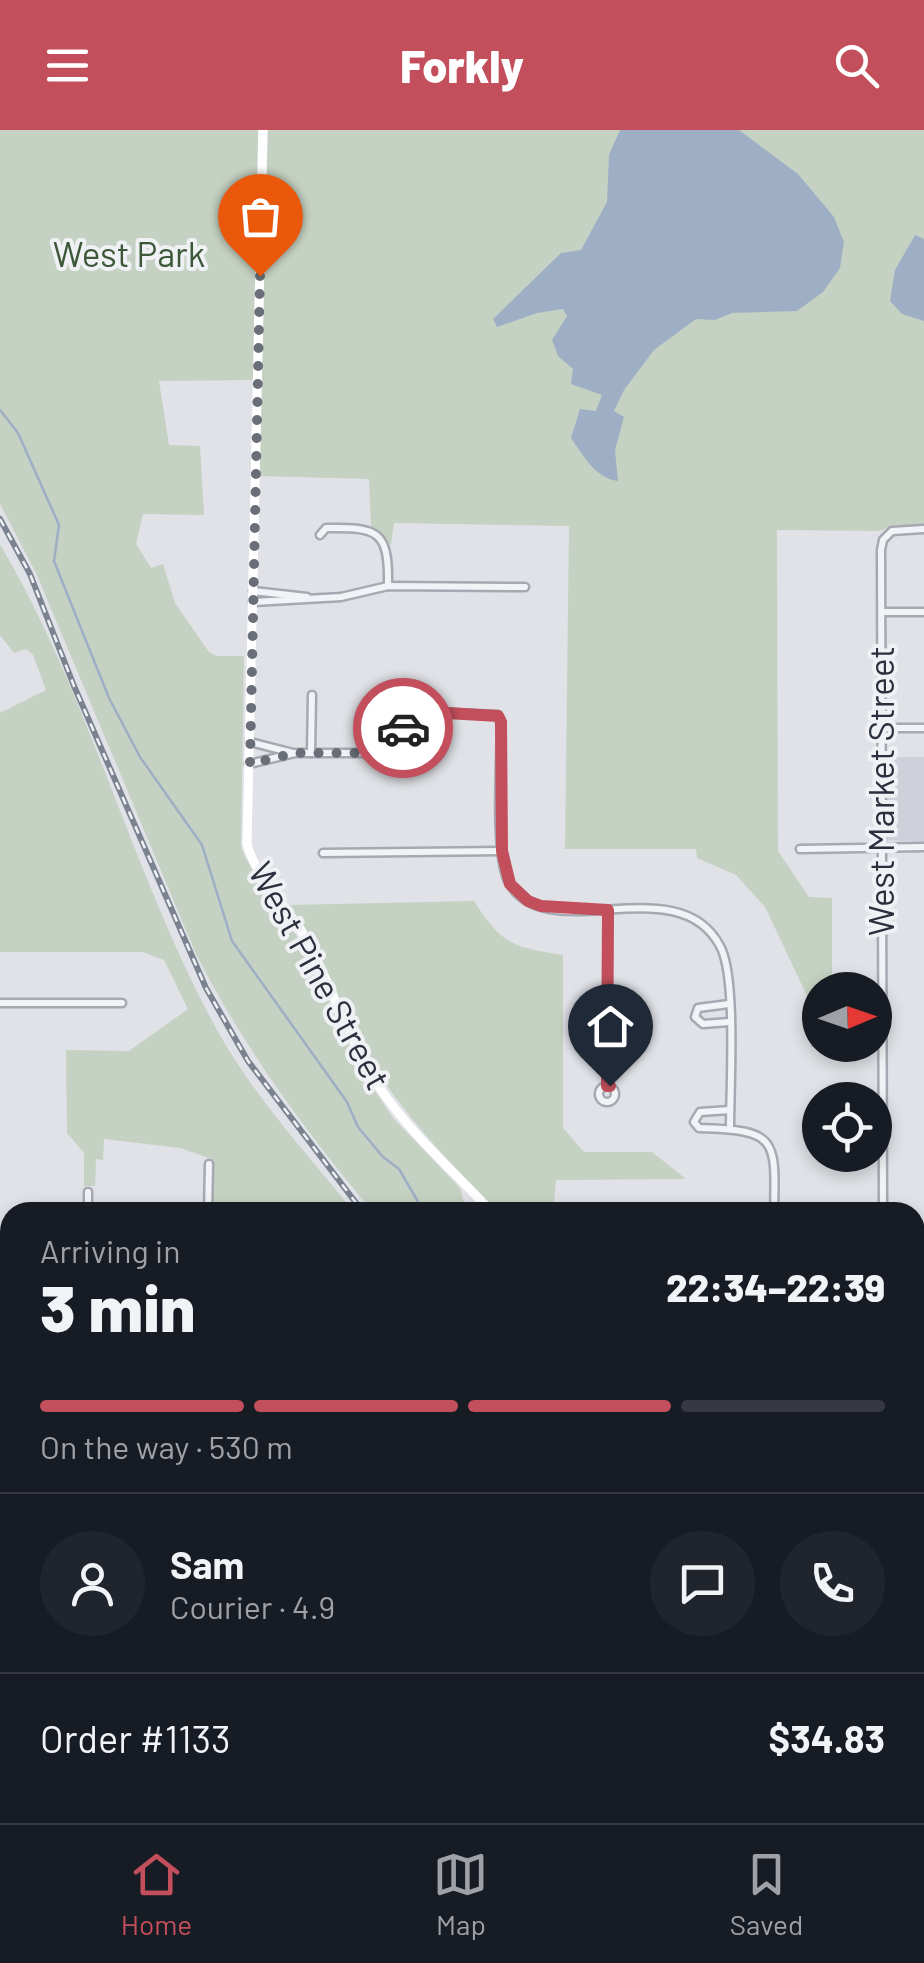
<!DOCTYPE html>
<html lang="en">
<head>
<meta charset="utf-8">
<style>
	body { margin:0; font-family:Barlow,sans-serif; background:#20242c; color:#f1f3f6; height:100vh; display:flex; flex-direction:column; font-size:38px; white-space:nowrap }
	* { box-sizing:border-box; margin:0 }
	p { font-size:32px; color:#9ea1a6 }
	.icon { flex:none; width:55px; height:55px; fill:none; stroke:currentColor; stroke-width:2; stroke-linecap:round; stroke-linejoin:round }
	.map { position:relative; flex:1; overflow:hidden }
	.side { position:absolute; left:0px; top:1072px; width:925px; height:622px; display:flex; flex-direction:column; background:#171b24; border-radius:30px 30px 0 0; box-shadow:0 5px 15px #0003 }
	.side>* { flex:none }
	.needle { width:65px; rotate:88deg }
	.fabs { position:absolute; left:802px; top:842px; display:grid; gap:20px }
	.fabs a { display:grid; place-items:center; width:90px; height:90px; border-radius:50%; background:#171b24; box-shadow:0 5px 15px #0003; font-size:50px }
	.pin { position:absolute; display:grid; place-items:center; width:85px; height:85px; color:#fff; margin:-102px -42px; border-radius:50% 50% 50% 0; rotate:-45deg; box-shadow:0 0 10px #0007 }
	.pin .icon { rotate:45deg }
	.courier { position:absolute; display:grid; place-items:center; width:100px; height:100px; margin:-50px; border:8px solid #c24f5b; border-radius:50%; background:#fff; color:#222; box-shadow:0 2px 12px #0007 }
	.summary em { font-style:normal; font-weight:800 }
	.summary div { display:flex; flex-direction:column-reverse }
	.summary { display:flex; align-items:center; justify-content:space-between; height:170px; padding:0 40px }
	h1 { font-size:65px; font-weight:800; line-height:75px }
	.bar { display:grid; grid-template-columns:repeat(4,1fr); gap:15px 10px; align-content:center; height:120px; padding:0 40px }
	.bar i { height:12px; border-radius:8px; background:#363941 }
	.bar .current { background:#c24f5b }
	.bar p { grid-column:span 4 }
	.line { display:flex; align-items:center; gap:25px; padding:0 40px; border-top:2px solid #363941 }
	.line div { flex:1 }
	.round { display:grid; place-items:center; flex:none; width:105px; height:105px; border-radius:52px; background:#20242c }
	header { display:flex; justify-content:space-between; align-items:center; height:130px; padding:0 40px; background:#c24f5b; color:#fff; font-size:45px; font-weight:800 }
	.tabs { display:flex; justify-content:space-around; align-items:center; height:140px; border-top:2px solid #363941; background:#171b24; font-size:28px; color:#9ea1a6 }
	.tabs a { display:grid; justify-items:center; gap:5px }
	.tabs .current { color:#c24f5b }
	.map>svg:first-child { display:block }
</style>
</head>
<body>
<header><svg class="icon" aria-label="menu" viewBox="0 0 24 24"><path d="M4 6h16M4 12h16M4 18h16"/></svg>Forkly<svg class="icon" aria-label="search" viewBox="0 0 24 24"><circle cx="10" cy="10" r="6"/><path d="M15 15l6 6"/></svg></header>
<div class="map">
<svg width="924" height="1693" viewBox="0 0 924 1693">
	<rect width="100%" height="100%" fill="#e0e2e7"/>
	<g fill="#ced1d9">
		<path d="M884 627H924V712L886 710Z"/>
		<path d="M0 1231H10V1685L148 1693H0Z"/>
		<path d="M915 1572H924V1692H891L889 1685H915Z"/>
	</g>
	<g fill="#c5d1c2">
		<path d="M0 0H258L253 250 159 251 169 315 200 316 204 385 143 384 136 414 151 438 163 434 175 473 209 522 217 526H244L241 716 245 727 296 805 374 959 393 988 460 1058 467 1082H373C305 1001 244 918 196 824L36 443 0 374Z"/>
		<path d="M268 0H924V395H894L880 401 777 400 778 721 809 767 832 768V860H820V915L832 916 811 917 810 872 765 777 736 745 697 728 696 719H565L569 396 394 393 391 415 371 396 369 349 259 346Z"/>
		<path d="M0 414C90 567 132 744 217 900 254 967 307 1023 354 1082H212L214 1038 212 1029 180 1018 104 1009 103 1030 96 1029 95 1056H84V1023L67 1003 66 920 129 921 188 879 164 830 143 822H0V583L46 560 33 525 26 519 14 523 0 505Z"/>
		<path d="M474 771C502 815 513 817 563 825V998L584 1022H652L686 1049 556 1050 553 1082H498C452 1035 405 987 370 930 339 879 323 823 288 775Z"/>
		<path d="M0 1257 10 1259V1386L0 1384Z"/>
	</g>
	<g fill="#9eafc5">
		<path d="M620 0H739L798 44 834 87 844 112 840 138 823 162 797 181 732 183 715 190 696 189 654 220 624 260 614 281 624 287 615 320 618 351C596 349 583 325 571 308L580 279 596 281 602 265 571 254 573 239 558 226 552 210 567 186 563 179 537 183 497 197 493 189 561 123 581 120 607 72 609 25Z"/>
		<path d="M915 105 924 109V191L902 184 890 171 895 140Z"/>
	</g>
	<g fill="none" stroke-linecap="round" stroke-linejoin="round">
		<path stroke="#9eafc5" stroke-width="2.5" d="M0 280 18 303 59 395 54 431 109 568 140 627 202 715 232 811 347 972 358 997 383 1027 399 1039 424 1082"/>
		<g stroke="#a6a9b1" stroke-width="11">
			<g id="street">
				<path d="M320 405 326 398C379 397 389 401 388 456"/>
				<path d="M253 461 307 467"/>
				<path d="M253 472 341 467 388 456 525 457"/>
				<path d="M882 482H924"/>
				<path d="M882 598H924"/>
				<path d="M250 612 293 623"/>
				<path d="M311 623 312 565"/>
				<path d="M249 634 295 623H365L422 583 430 582 498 585 501 592C501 627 494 723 508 751 545 821 677 735 720 816 737 846 730 957 730 997"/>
				<path d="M800 719 924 717"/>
				<path d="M323 723 502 721"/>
				<path d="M0 873H122"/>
				<path d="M729 892 703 894 695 887 698 878 729 874"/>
				<path d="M607 956 608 780"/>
				<circle cx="607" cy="964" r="8"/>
				<path d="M730 980 700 982 694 992 699 998C777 1000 776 1008 774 1082"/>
				<path d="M88 1082V1062"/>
				<path d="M208 1082 209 1034"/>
				<path d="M883 1082 881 420 883 410 892 401 924 399"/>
				<path d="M915 1105 924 1106"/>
				<path d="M915 1225H924"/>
				<path d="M0 1227H10"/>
				<path d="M915 1569H924"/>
				<path d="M776 1693V1685"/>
				<path d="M882 1693V1685"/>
			</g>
		</g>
		<use href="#street" stroke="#f2f3f6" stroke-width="6"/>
		<g stroke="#fff" stroke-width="9">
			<path d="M263 0 247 714C256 749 286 775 304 805 332 854 347 909 379 957 411 1004 453 1041 492 1082"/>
			<path d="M0 1685 753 1693"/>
		</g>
		<g stroke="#7b8290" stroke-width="6">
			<g id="rail">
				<path d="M0 389 30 444 74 556 206 858 248 931 363 1082"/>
				<path d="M612 1693V1685"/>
			</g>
		</g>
		<use href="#rail" stroke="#eff1f5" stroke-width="2.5" stroke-dasharray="8" stroke-linecap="butt"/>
	</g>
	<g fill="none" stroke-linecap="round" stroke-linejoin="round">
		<path stroke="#6a6e78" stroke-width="10" stroke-dasharray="0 18" d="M260 146 250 634 295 623H365L403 598"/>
		<path stroke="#c24f5b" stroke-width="12" d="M403 598 422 584 430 582 498 586 501 592 502 721 510 754 528 771 541 776 608 780 607 956H610"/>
	</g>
	<g text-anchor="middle" stroke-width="8" stroke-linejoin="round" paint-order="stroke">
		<g font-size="35" fill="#3d5838" stroke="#eff1f5">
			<text x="129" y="137">West Park</text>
		</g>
		<g font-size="35" fill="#2a303d" stroke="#eff1f5">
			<text transform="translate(882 661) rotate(-90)" y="12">West Market Street</text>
			<text transform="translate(319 846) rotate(61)" y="12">West Pine Street</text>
		</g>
	</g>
</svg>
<div class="fabs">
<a><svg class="needle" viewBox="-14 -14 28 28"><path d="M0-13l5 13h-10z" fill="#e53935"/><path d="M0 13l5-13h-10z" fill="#9ea1a6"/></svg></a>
<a><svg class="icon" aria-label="locate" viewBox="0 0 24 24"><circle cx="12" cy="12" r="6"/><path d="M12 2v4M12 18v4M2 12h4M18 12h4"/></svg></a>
</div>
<div class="pin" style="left:260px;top:146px;background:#ea580c"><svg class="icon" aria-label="bag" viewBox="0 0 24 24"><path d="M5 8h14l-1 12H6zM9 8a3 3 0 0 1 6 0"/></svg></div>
<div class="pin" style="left:610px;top:956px;background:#1f2937"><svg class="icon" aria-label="home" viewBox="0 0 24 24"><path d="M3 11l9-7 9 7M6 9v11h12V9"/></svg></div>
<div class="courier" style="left:403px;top:598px"><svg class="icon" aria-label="car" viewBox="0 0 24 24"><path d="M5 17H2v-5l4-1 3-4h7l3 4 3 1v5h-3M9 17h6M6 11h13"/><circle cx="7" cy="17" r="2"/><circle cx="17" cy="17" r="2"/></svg></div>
<section class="side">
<div class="summary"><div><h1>3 min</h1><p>Arriving in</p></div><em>22:34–22:39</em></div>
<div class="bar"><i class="current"></i><i class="current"></i><i class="current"></i><i></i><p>On the way · 530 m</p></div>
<div class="line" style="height:180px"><a class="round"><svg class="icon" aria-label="person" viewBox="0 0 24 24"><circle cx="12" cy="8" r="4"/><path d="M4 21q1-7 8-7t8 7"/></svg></a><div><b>Sam</b><p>Courier · 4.9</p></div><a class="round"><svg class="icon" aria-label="chat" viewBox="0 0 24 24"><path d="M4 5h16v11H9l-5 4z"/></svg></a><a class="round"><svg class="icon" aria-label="phone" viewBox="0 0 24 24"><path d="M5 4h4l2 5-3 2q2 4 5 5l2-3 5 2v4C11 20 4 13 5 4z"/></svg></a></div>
<div class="line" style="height:130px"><div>Order #1133</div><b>$34.83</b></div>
</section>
</div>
<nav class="tabs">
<a class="current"><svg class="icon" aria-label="home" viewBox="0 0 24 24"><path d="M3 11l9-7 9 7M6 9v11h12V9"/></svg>Home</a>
<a><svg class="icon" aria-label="map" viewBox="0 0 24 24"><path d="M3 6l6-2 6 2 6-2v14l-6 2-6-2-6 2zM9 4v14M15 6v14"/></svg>Map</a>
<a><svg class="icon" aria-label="saved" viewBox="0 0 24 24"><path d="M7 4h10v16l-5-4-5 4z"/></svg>Saved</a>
</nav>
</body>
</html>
